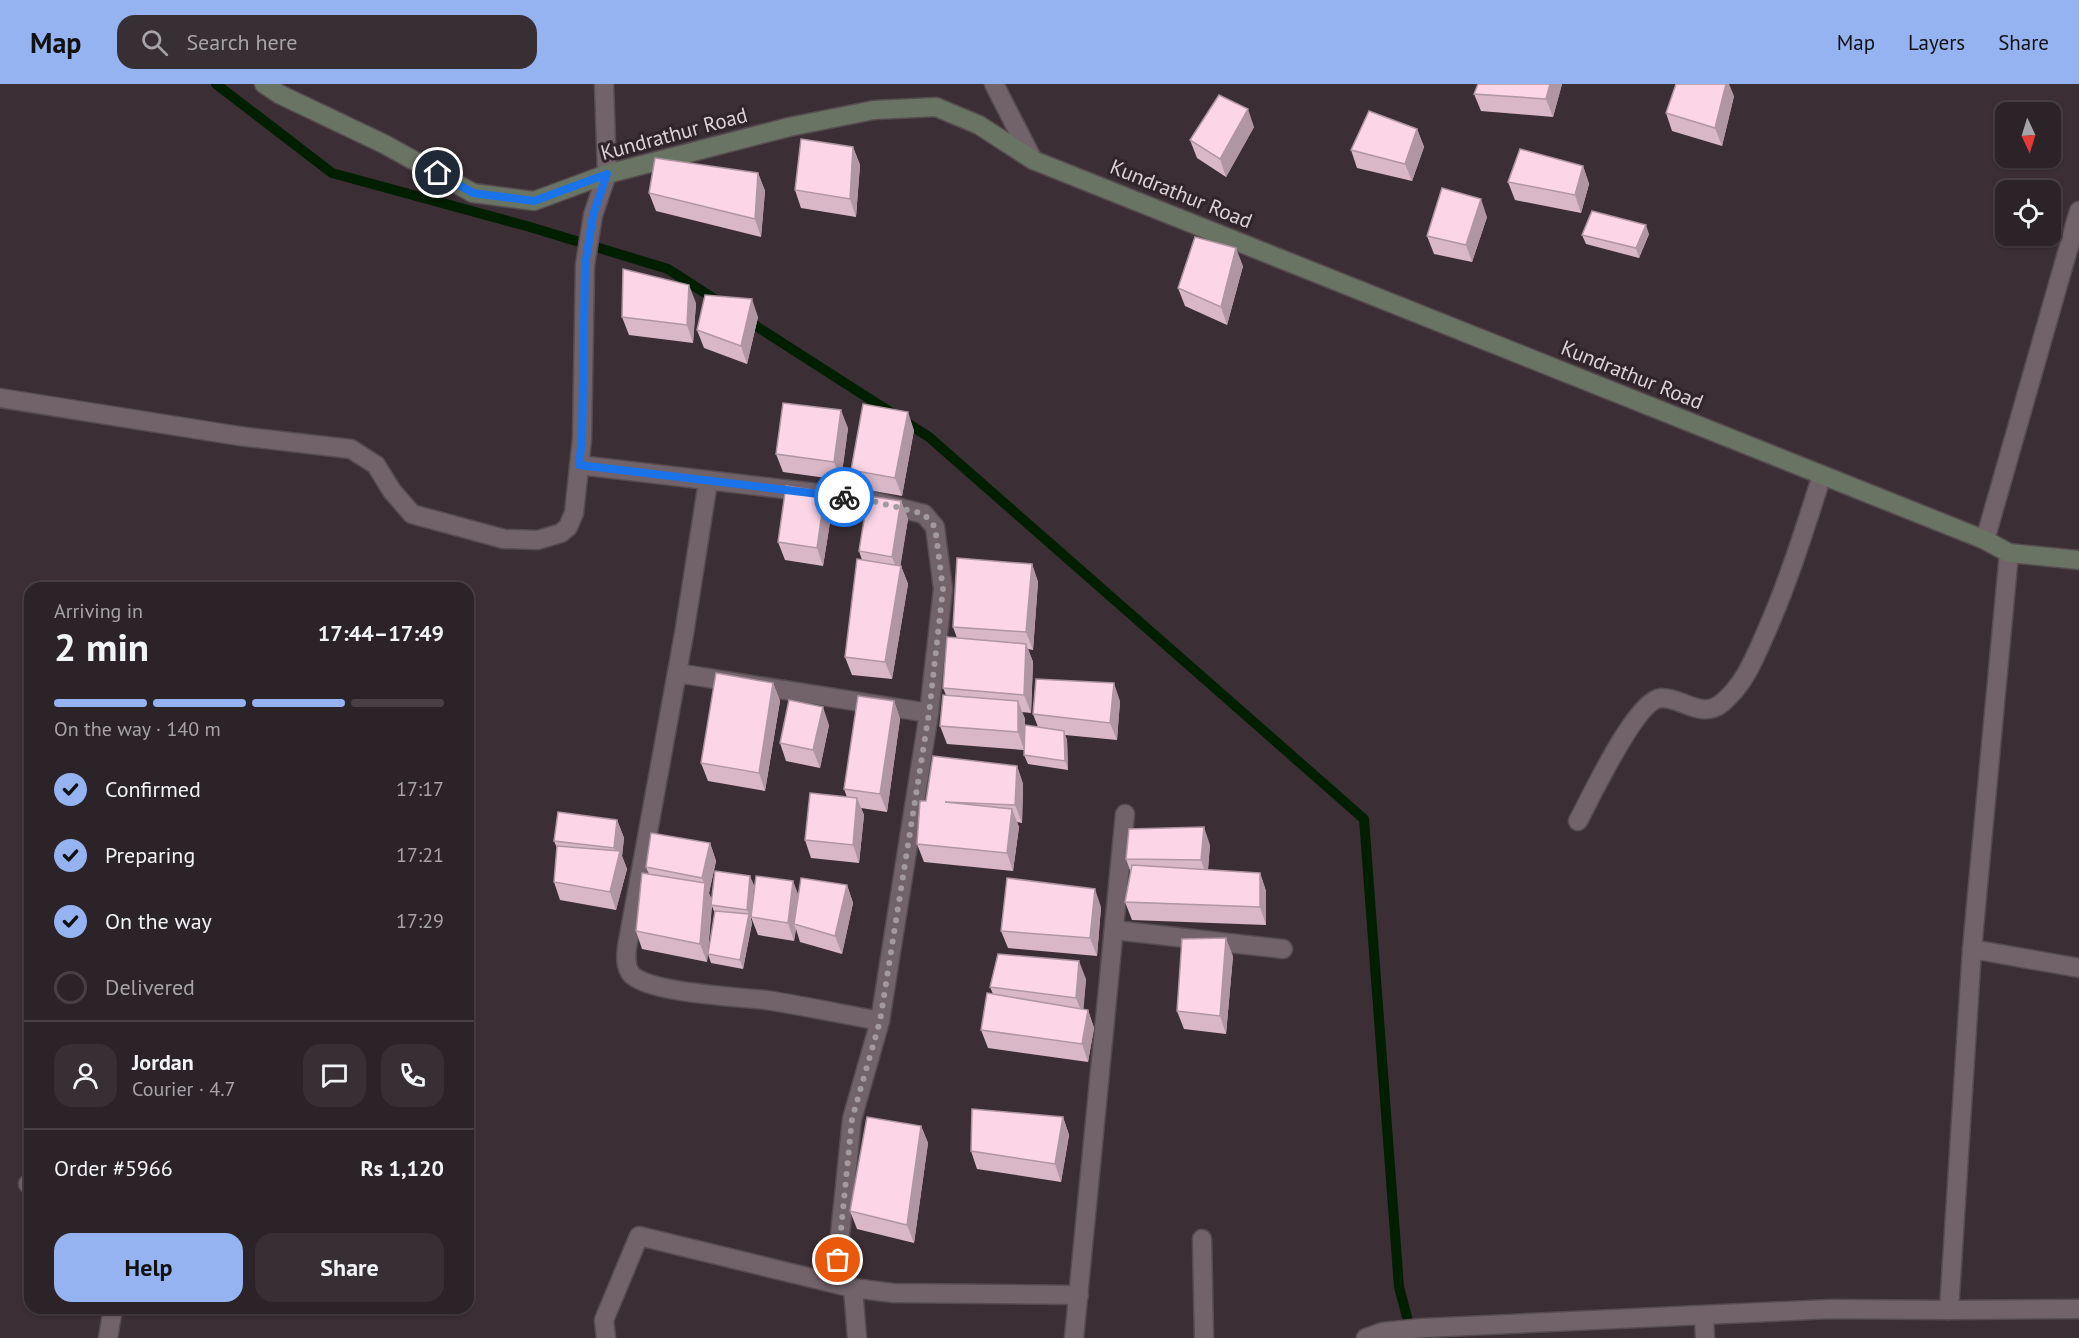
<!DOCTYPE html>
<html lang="en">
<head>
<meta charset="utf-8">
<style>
	body { margin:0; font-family:"PT Sans",sans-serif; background:#382f34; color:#f1f3f6; height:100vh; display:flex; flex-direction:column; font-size:22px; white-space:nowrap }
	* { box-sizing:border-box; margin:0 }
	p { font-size:20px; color:#a6a4a8 }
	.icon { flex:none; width:33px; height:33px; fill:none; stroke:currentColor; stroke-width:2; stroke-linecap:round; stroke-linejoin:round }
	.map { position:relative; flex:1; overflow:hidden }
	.details { position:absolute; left:24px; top:498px; width:450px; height:732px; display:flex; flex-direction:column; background:#2c2328; border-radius:18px; box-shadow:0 2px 4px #0004,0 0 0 2px #484045 }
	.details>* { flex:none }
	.needle { width:39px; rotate:176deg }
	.fabs { position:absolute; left:1995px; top:18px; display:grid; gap:12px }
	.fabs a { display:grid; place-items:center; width:66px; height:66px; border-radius:12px; background:#2c2328; box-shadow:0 2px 4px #0004,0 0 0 2px #484045; font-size:30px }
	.pin { position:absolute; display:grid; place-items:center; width:51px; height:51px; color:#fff; margin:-26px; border:3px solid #fff; border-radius:50%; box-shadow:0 2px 6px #0007 }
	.courier { position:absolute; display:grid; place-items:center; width:60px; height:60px; margin:-30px; border:4px solid #1a73e8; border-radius:50%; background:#fff; color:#222; box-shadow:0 2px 8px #0007 }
	.headline em { font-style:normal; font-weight:800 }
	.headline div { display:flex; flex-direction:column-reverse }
	.headline { display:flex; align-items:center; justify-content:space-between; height:102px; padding:0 30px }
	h1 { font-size:39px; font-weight:800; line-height:45px }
	.bar { display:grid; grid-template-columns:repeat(4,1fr); gap:9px 6px; align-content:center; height:72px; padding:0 30px }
	.bar i { height:8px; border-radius:4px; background:#484045 }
	.bar .active { background:#95b2f1 }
	.bar p { grid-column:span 4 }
	.line { display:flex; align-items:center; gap:15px; padding:0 30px; border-top:2px solid #484045 }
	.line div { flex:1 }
	.round { display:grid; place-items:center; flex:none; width:63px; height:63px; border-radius:18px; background:#382f34 }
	ol { padding:0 30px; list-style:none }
	li { display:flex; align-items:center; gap:18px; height:66px }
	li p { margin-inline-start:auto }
	li .icon { padding:6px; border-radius:50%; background:#95b2f1; color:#111; stroke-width:4 }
	li:last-child { color:#a6a4a8 }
	li i { width:33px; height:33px; border:3px solid #484045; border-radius:50% }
	.primary-button { display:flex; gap:12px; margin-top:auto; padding:12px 30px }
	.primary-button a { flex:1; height:69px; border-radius:18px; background:#95b2f1; color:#111; font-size:24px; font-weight:800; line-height:69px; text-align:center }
	.primary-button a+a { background:#382f34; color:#f1f3f6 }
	header { display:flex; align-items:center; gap:36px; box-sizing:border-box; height:84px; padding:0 30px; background:#95b2f1; color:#111 }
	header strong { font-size:28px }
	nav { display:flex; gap:33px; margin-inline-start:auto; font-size:21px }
	.search { width:420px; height:54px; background:#382f34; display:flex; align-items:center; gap:15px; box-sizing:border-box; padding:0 21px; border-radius:18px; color:#a6a4a8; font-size:22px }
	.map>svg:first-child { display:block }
</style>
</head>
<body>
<header>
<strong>Map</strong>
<div class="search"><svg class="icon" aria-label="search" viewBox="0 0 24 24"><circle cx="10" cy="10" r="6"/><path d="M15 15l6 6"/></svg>Search here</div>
<nav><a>Map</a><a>Layers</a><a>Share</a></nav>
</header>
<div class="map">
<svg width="2079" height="1254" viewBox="0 0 2079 1254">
	<rect width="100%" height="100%" fill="#3b2f35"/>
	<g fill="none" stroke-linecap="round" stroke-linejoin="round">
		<g stroke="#001f00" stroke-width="10">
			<path d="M216 0 332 89 530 143 668 185 719 218"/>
			<path d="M745 235 929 353 1364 735 1399 1203 1411 1248"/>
		</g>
		<g stroke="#564c50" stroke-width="21">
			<g id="lane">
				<path d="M1985 456 2079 127"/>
				<path d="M1202 1155 1204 1254"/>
			</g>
		</g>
		<g stroke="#564c50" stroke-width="21">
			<g id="street">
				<path d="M994 0 1033 76"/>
				<path d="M0 314 239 352 351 365 376 381 392 407 412 430 504 455 538 456 561 449 568 443 574 429 582 355 585 181 593 131 607 90 604 0"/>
				<path d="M579 381 860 414 924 430 935 443 943 505 929 629 880 937 852 1035 835 1199"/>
				<path d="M708 398 684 550 627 863C626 872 625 882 631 890 648 909 738 913 766 916 804 922 842 930 880 937"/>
				<path d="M2009 469 1972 865 1949 1226 2079 1225"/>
				<path d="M677 589 929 629"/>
				<path d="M1578 737C1591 713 1636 616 1661 614 1682 613 1701 636 1722 619 1745 600 1755 573 1767 546 1789 496 1805 444 1822 391"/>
				<path d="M1114 846 1283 865"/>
				<path d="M1972 865 2079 884"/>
				<path d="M28 1100 30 1101"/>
				<path d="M853 1204 857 1254"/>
				<path d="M1704 1232 1705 1254"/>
				<path d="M108 1254 113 1224"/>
				<path d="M606 1254 604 1236 639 1152 853 1204 893 1209 1079 1211"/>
				<path d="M1074 1254 1125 730"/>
				<path d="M1366 1254 1383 1248 1423 1244 1831 1225 1949 1226"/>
			</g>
		</g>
		<g stroke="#564c50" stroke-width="21">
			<path id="secondary" d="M264 0 279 10 384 60 473 109 534 117 607 90 789 43 874 26 936 23 979 41 1033 76 1985 456 2009 469 2079 476"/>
		</g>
		<use href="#lane" stroke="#72636a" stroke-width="18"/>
		<use href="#street" stroke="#72636a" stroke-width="18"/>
		<use href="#secondary" stroke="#6a7464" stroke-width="18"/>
	</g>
	<g fill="#d9b7c7">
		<path d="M1478 0H1562L1553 33 1481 27 1474 10Z"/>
		<path d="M1734 12 1722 62 1672 47 1666 29Z"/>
		<path d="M1254 43 1226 93 1197 74 1190 56Z"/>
		<path d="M1417 45 1424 63 1412 97 1357 84 1351 66Z"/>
		<path d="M853 63 860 81 856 133 801 124 795 106Z"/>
		<path d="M1583 82 1589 100 1581 129 1515 116 1508 98Z"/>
		<path d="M758 89 765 107 761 153 656 127 649 109Z"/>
		<path d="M1487 133 1472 178 1434 170 1427 152Z"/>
		<path d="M1649 150 1639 174 1586 160 1582 151Z"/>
		<path d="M1243 182 1227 241 1185 222 1178 204Z"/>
		<path d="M696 219 693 259 629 251 622 233Z"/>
		<path d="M758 233 747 280 704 264 697 246Z"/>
		<path d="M848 344 841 396 783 388 776 370Z"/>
		<path d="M914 346 902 412 857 404 851 386Z"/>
		<path d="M901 417 908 435 900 482H901L908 500 892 595 852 591 845 573 862 476 859 467Z"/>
		<path d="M832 426 823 482 785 476 778 458Z"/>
		<path d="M1032 480 1038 498 1033 566 1028 565 1033 578 1031 629 1022 628 1025 635 1024 666 947 660 940 642 946 611 943 604 957 554 953 543Z"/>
		<path d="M773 599 780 617 765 707 708 697 701 679Z"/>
		<path d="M894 617 900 635 887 728 861 724 864 731 859 779 811 774 805 756 847 713 844 705Z"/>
		<path d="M1120 617 1117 656 1065 651 1067 656 1068 686 1028 680 1024 671 1038 643 1033 630Z"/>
		<path d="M829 641 820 684 786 677 780 659Z"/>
		<path d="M1017 682 1023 700 1022 739 1017 738 1019 743 1013 787 924 778 917 760 926 717Z"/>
		<path d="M617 736 624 754 622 772 627 785 616 826 560 816 554 798 557 764 554 757Z"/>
		<path d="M710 759 716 777 709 809 712 817 754 801 751 835 752 839 743 885 711 879 708 870 715 830 712 822 707 878 642 865 636 847 649 790 646 783Z"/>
		<path d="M1210 761 1208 786 1260 789 1266 807V841L1132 836 1125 818 1131 789 1126 775Z"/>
		<path d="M793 797 798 812 847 801 853 819 842 870 800 858 796 845 794 857 758 851 751 833Z"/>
		<path d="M1101 823 1097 872 1008 864 1001 847Z"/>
		<path d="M1233 872 1226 950 1184 945 1177 927Z"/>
		<path d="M1086 895 1083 925 1088 926 1094 944 1088 978 988 964 981 946 993 910 990 903Z"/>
		<path d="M1063 1033 1069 1051 1061 1098 977 1085 971 1067Z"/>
		<path d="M921 1042 928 1059 914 1159 857 1145 850 1127Z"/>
	</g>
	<g fill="#b095a2">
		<path d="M1550 0H1562L1553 33 1546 15Z"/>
		<path d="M1726 0H1729L1734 12 1722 62 1715 44Z"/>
		<path d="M1248 25 1254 43 1226 93 1220 75Z"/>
		<path d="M1417 45 1424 63 1412 97 1405 80Z"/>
		<path d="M853 63 860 81 856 133 850 115Z"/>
		<path d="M1583 82 1589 100 1581 129 1575 111Z"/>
		<path d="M758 89 765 107 761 153 755 135Z"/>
		<path d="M1481 115 1487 133 1472 178 1466 161Z"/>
		<path d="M1646 141 1649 150 1639 174 1636 164Z"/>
		<path d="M1236 164 1243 182 1227 241 1221 223Z"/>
		<path d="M689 201 696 219 693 259 687 241Z"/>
		<path d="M752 215 758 233 747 280 741 262Z"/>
		<path d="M841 326 848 344 841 396 834 378Z"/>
		<path d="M908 328 914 346 902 412 895 394Z"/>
		<path d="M825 408 832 426 823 482 817 464Z"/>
		<path d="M901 417 908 435 899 491 892 473Z"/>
		<path d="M1032 480 1038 498 1033 566 1026 548Z"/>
		<path d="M901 482 908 500 892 595 885 578Z"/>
		<path d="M1026 560 1033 578 1031 629 1024 611Z"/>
		<path d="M773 599 780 617 765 707 759 689Z"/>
		<path d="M1114 599 1120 617 1117 656 1110 639Z"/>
		<path d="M894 617 900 635 887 728 880 710Z"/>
		<path d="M1018 617 1025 635 1024 666 1018 648Z"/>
		<path d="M823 623 829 641 820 684 813 666Z"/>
		<path d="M1064 647 1067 656 1068 686 1065 677Z"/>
		<path d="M1017 682 1023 700 1022 739 1015 721Z"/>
		<path d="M857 714 864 731 859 779 853 761Z"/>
		<path d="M1012 725 1019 743 1013 787 1007 769Z"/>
		<path d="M617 736 624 754 622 772 627 785 616 826 610 808 618 775 614 764Z"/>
		<path d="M1204 743 1210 761 1207 794 1201 776Z"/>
		<path d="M710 759 716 777 709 809 712 817 707 878 700 860 705 802 702 794Z"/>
		<path d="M1260 789 1266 807V841L1260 823Z"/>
		<path d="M750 792 754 801 751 835 747 826Z"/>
		<path d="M793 797 800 815 794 840 796 845 794 857 788 839Z"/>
		<path d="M847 801 853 819 842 870 835 852Z"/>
		<path d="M1095 805 1101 823 1097 872 1090 854Z"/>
		<path d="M749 830 752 839 743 885 740 876Z"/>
		<path d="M1226 854 1233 872 1226 950 1220 932Z"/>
		<path d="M1079 877 1086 895 1083 932 1076 914Z"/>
		<path d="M1088 926 1094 944 1088 978 1082 960Z"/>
		<path d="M1063 1033 1069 1051 1061 1098 1055 1080Z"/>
		<path d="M921 1042 928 1059 914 1159 907 1141Z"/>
	</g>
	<g fill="#fcd5e7" stroke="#b095a2" stroke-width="1.5">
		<path d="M1478 0H1550L1546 15 1474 10Z"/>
		<path d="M1676 0H1726L1715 44 1666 29Z"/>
		<path d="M1219 11 1248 25 1220 75 1190 56Z"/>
		<path d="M1369 27 1417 45 1405 80 1351 66Z"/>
		<path d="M801 55 853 63 850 115 795 106Z"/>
		<path d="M1520 65 1583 82 1575 111 1508 98Z"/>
		<path d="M655 74 758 89 755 135 649 109Z"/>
		<path d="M1442 104 1481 115 1466 161 1427 152Z"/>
		<path d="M1592 127 1646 141 1636 164 1582 151Z"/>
		<path d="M1195 153 1236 164 1221 223 1178 204Z"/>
		<path d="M623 185 689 201 687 241 622 233Z"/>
		<path d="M705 211 752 215 741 262 697 246Z"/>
		<path d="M783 319 841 326 834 378 776 370Z"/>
		<path d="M863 320 908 328 895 394 851 386Z"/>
		<path d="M786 402 825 408 817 464 778 458Z"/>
		<path d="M868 412 901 417 892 473 859 467Z"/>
		<path d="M957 474 1032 480 1026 548 953 543Z"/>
		<path d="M857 475 901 482 885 578 845 573Z"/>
		<path d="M947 553 1026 560 1024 611 943 604Z"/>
		<path d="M716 589 773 599 759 689 701 679Z"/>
		<path d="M1036 595 1114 599 1110 639 1033 630Z"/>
		<path d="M943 611 1018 617V648L940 642Z"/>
		<path d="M858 612 894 617 880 710 844 705Z"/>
		<path d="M789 616 823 623 813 666 780 659Z"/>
		<path d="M1025 641 1064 647 1065 677 1024 671Z"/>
		<path d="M933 672 1017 682 1015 721 945 718 1012 725 1007 769 917 760 920 717H926Z"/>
		<path d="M810 709 857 714 853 761 805 756Z"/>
		<path d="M558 728 617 736 614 764 554 757Z"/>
		<path d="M1204 743 1201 776 1126 775 1129 745Z"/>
		<path d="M651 749 710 759 702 794 646 783Z"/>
		<path d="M557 762 620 767 610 808 554 798Z"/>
		<path d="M1132 781 1260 789V823L1125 818Z"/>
		<path d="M715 787 750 792 747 826 711 821Z"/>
		<path d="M642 789 705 799 700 860 636 847Z"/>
		<path d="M756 792 793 797 788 839 751 833Z"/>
		<path d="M801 794 847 801 835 852 794 840Z"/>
		<path d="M1007 794 1095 805 1090 854 1001 847Z"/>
		<path d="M715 827 749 830 740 876 708 870Z"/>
		<path d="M1226 854 1220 932 1177 927 1182 855Z"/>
		<path d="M998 870 1079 877 1076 914 990 903Z"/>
		<path d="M987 909 1088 926 1082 960 981 946Z"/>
		<path d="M972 1025 1063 1033 1055 1080 971 1067Z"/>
		<path d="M867 1033 921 1042 907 1141 850 1127Z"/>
	</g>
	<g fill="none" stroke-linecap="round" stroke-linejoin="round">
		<path stroke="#a39a9e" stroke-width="6" stroke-dasharray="0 10.8" d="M838 1176 852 1035 880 937 929 629 943 505 935 443 924 430 860 414 844 413"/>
		<path stroke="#1a73e8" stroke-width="8" d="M438 89 473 109 534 117 607 90 593 131 585 182 582 355 579 381 844 413"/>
	</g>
	<g text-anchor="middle" stroke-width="6" stroke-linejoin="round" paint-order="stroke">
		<g font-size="21" fill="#dbd3d6" stroke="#31252b">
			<text transform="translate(674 50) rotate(-15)" y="7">Kundrathur Road</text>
			<text transform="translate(1181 110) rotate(22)" y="7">Kundrathur Road</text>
			<text transform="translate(1632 291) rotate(22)" y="7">Kundrathur Road</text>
		</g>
	</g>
</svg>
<div class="fabs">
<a><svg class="needle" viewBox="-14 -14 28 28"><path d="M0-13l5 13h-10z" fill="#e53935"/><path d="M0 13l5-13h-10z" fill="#a6a4a8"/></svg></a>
<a><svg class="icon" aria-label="locate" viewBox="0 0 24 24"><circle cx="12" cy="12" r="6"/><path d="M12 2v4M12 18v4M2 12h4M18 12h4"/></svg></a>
</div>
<div class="pin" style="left:838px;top:1176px;background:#ea580c"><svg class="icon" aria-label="bag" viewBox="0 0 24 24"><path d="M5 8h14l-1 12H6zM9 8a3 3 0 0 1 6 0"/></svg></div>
<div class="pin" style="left:438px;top:89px;background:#1f2937"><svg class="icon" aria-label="home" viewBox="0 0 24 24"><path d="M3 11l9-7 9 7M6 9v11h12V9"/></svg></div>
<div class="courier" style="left:844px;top:413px"><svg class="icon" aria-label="bike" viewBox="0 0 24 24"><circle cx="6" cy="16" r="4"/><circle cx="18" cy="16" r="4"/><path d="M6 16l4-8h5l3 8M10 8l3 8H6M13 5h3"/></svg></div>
<section class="details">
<div class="headline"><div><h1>2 min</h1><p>Arriving in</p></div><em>17:44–17:49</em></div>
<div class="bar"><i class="active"></i><i class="active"></i><i class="active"></i><i></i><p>On the way · 140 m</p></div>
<ol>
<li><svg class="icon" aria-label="check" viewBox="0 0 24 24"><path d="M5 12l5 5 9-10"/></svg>Confirmed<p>17:17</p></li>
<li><svg class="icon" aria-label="check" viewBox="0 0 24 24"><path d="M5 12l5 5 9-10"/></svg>Preparing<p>17:21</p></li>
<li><svg class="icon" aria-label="check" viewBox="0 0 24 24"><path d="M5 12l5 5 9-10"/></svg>On the way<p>17:29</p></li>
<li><i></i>Delivered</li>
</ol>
<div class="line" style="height:108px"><a class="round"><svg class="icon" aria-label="person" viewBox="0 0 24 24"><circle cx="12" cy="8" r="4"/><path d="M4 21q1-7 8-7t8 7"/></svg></a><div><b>Jordan</b><p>Courier · 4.7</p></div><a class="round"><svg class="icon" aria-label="chat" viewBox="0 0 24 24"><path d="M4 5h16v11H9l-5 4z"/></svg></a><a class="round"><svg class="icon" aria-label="phone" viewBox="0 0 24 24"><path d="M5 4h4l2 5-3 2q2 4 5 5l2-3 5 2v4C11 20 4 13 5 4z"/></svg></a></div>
<div class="line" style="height:78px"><div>Order #5966</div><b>Rs 1,120</b></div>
<div class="primary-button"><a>Help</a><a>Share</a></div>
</section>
</div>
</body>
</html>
